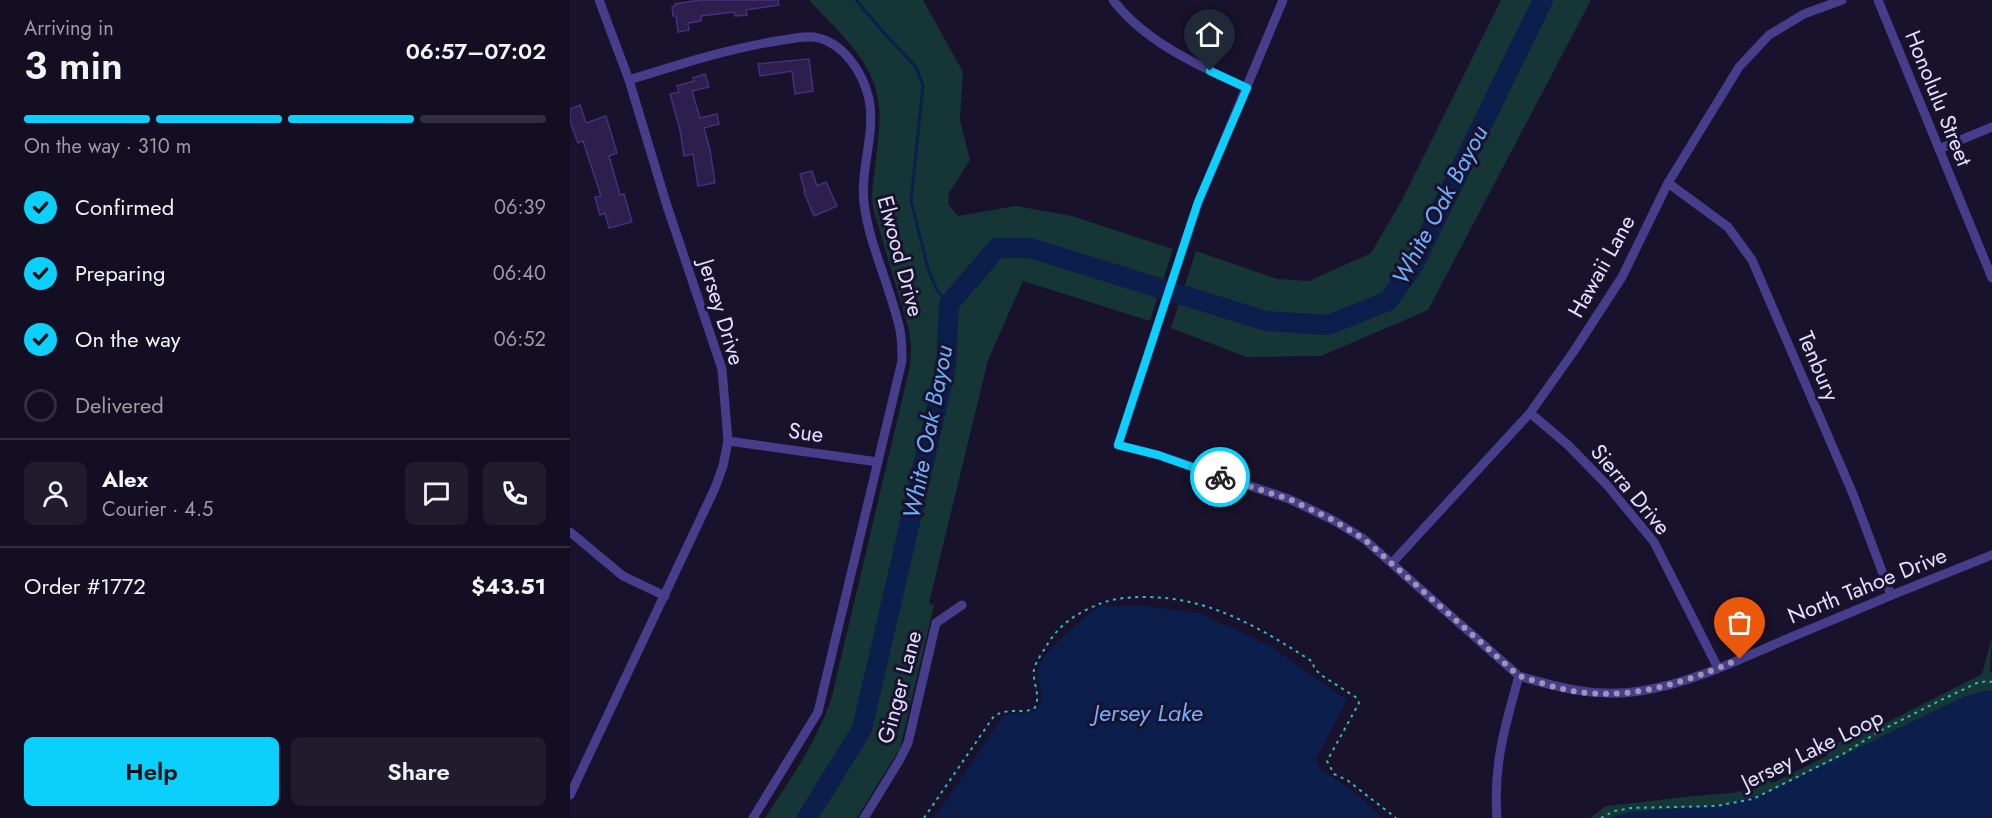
<!DOCTYPE html>
<html lang="en">
<head>
<meta charset="utf-8">
<style>
	body { margin:0; font-family:Jost,sans-serif; background:#201c2e; color:#f1f3f6; height:100vh; display:flex; flex-direction:column; font-size:22px; white-space:nowrap }
	* { box-sizing:border-box; margin:0 }
	p { font-size:20px; color:#9d9ca5 }
	.icon { flex:none; width:33px; height:33px; fill:none; stroke:currentColor; stroke-width:2; stroke-linecap:round; stroke-linejoin:round }
	.map { position:relative; flex:1; overflow:hidden }
	.drawer { display:flex; flex-direction:column; background:#130e21; width:570px }
	.drawer>* { flex:none }
	.pin { position:absolute; display:grid; place-items:center; width:51px; height:51px; color:#fff; margin:-62px -26px; border-radius:50% 50% 50% 0; rotate:-45deg; box-shadow:0 0 6px #0007 }
	.pin .icon { rotate:45deg }
	.courier { position:absolute; display:grid; place-items:center; width:60px; height:60px; margin:-30px; border:4px solid #0cd0fc; border-radius:50%; background:#fff; color:#222; box-shadow:0 2px 8px #0007 }
	.head em { font-style:normal; font-weight:600 }
	.head div { display:flex; flex-direction:column-reverse }
	.head { display:flex; align-items:center; justify-content:space-between; height:102px; padding:0 24px }
	h1 { font-size:39px; font-weight:600; line-height:45px }
	.bar { display:grid; grid-template-columns:repeat(4,1fr); gap:9px 6px; align-content:center; height:72px; padding:0 24px }
	.bar i { height:8px; border-radius:4px; background:#322e3f }
	.bar .selected { background:#0cd0fc }
	.bar p { grid-column:span 4 }
	.line { display:flex; align-items:center; gap:15px; padding:0 24px; border-top:2px solid #322e3f }
	.line div { flex:1 }
	.round { display:grid; place-items:center; flex:none; width:63px; height:63px; border-radius:9px; background:#201c2e }
	ol { padding:0 24px; list-style:none }
	li { display:flex; align-items:center; gap:18px; height:66px }
	li p { margin-inline-start:auto }
	li .icon { padding:6px; border-radius:50%; background:#0cd0fc; color:#111; stroke-width:4 }
	li:last-child { color:#9d9ca5 }
	li i { width:33px; height:33px; border:3px solid #322e3f; border-radius:50% }
	.action { display:flex; gap:12px; margin-top:auto; padding:12px 24px }
	.action a { flex:1; height:69px; border-radius:9px; background:#0cd0fc; color:#111; font-size:24px; font-weight:600; line-height:69px; text-align:center }
	.action a+a { background:#201c2e; color:#f1f3f6 }
	main { display:flex; flex:1; min-height:0 }
	.map>svg:first-child { display:block }
</style>
</head>
<body>
<main>
<section class="drawer">
<div class="head"><div><h1>3 min</h1><p>Arriving in</p></div><em>06:57–07:02</em></div>
<div class="bar"><i class="selected"></i><i class="selected"></i><i class="selected"></i><i></i><p>On the way · 310 m</p></div>
<ol>
<li><svg class="icon" aria-label="check" viewBox="0 0 24 24"><path d="M5 12l5 5 9-10"/></svg>Confirmed<p>06:39</p></li>
<li><svg class="icon" aria-label="check" viewBox="0 0 24 24"><path d="M5 12l5 5 9-10"/></svg>Preparing<p>06:40</p></li>
<li><svg class="icon" aria-label="check" viewBox="0 0 24 24"><path d="M5 12l5 5 9-10"/></svg>On the way<p>06:52</p></li>
<li><i></i>Delivered</li>
</ol>
<div class="line" style="height:108px"><a class="round"><svg class="icon" aria-label="person" viewBox="0 0 24 24"><circle cx="12" cy="8" r="4"/><path d="M4 21q1-7 8-7t8 7"/></svg></a><div><b>Alex</b><p>Courier · 4.5</p></div><a class="round"><svg class="icon" aria-label="chat" viewBox="0 0 24 24"><path d="M4 5h16v11H9l-5 4z"/></svg></a><a class="round"><svg class="icon" aria-label="phone" viewBox="0 0 24 24"><path d="M5 4h4l2 5-3 2q2 4 5 5l2-3 5 2v4C11 20 4 13 5 4z"/></svg></a></div>
<div class="line" style="height:78px"><div>Order #1772</div><b>$43.51</b></div>
<div class="action"><a>Help</a><a>Share</a></div>
</section>
<div class="map">
<svg width="1422" height="818" viewBox="0 0 1422 818">
	<rect width="100%" height="100%" fill="#19122c"/>
	<g fill="#153536">
		<path d="M239 0H353L393 72 390 120 400 160 379 193 378 204 388 216 446 206 502 216 603 249 580 321 453 281 418 360 359 603 364 606 330 748 287 818H195C220 779 248 741 262 696L340 366 341 347 339 330 303 208 302 195C304 166 311 135 309 107 306 62 267 31 239 0Z"/>
		<path d="M931 0H1021L858 310 751 356 676 357 601 328 626 251 708 279 739 281 801 253 832 200Z"/>
		<path d="M1422 637 1420 672 1422 673V818H1020L1036 806 1123 796 1162 793 1181 789 1199 780 1202 783 1257 756 1254 748 1314 724 1412 674Z"/>
	</g>
	<g fill="#0c1e4b">
		<path d="M530 606H575L630 613 700 646 777 700 746 759 750 768 789 796 813 818H364L433 716 444 713 465 712C477 694 469 691 468 673 467 654 515 617 530 606Z"/>
		<path d="M1415 691H1422V818H1040L1059 812 1153 805 1194 794 1393 697Z"/>
	</g>
	<g fill="none" stroke-linecap="round" stroke-linejoin="round">
		<path stroke="#0c1e4b" stroke-width="3" d="M286 0 314 33 346 67 353 86 341 201 358 269 367 290 379 304"/>
		<path stroke="#0c1e4b" stroke-width="20" d="M237 818 292 729 376 367 379 304 427 248H460L696 321 758 325 818 301 843 266 973 0"/>
	</g>
	<g fill="#2c1e4d" stroke="#453079" stroke-width="1.5">
		<path d="M130 0H208L209 5 176 10 177 15 165 16 164 12 131 16V21L118 23 119 30 108 32 106 16H103L102 7 105 6V4Z"/>
		<path d="M239 59 243 91 225 94 222 71 190 76 188 64Z"/>
		<path d="M135 74 139 87 122 91 130 118 147 114 149 124 134 128 140 150 145 183 128 186 123 154 114 156 110 130 100 94 109 92 107 86 124 81 123 78Z"/>
		<path d="M10 105 16 123 36 116 47 153 39 156 50 195 54 194 62 222 39 228 35 213 30 215 25 197 31 196 13 141 8 143 0 121V109Z"/>
		<path d="M242 171 247 186 256 182 267 206 244 216 234 192 235 191 230 174Z"/>
	</g>
	<g fill="none" stroke-linecap="round" stroke-linejoin="round">
		<g stroke="#33babe" stroke-width="2" stroke-dasharray="3 4.5" stroke-linecap="butt">
			<path d="M354 818 424 716C440 707 449 714 464 709 472 696 462 683 464 669 466 661 473 652 477 645 487 628 501 617 518 609 537 599 554 597 575 597 640 597 690 628 743 662L744 668 751 675 787 698 789 703 757 761 764 774 777 780 826 818"/>
			<path d="M1031 818 1044 811 1061 808 1146 806 1183 799 1273 754 1308 732 1369 701 1407 683 1417 681 1422 682"/>
		</g>
		<g stroke="#473e8b" stroke-width="9">
			<path d="M543 0C575 42 629 66 677 88"/>
			<path d="M713 0 628 203 548 445 588 455 719 499 763 520 794 539 949 676C989 688 1029 698 1070 691 1124 683 1174 657 1224 636 1290 608 1356 581 1422 555"/>
			<path d="M1308 0 1422 278"/>
			<path d="M59 80C110 64 160 48 213 40 225 38 238 35 249 38 275 45 293 73 299 99 306 133 290 168 294 203 299 245 321 288 330 330 332 340 332 351 332 361L248 712 183 818"/>
			<path d="M1369 149 1422 127"/>
			<path d="M1098 183 1158 227 1182 260 1283 494 1321 595"/>
			<path d="M960 413 998 445 1037 485 1084 542 1148 668"/>
			<path d="M158 441 308 462"/>
			<path d="M0 532 53 576 95 596"/>
			<path d="M822 563 960 413 1004 351 1052 277 1098 183 1169 67 1199 35 1234 14 1272 0"/>
			<path d="M0 795 145 488 153 466 158 441 152 369 97 206 59 80 29 0"/>
			<path d="M294 818 329 761 338 743 366 623 392 605"/>
			<path d="M927 818C923 765 935 726 949 676"/>
		</g>
	</g>
	<g fill="none" stroke-linecap="round" stroke-linejoin="round">
		<path stroke="#9d97b5" stroke-width="6" stroke-dasharray="0 10.8" d="M650 477 719 499 763 520 794 539 949 676C971 683 994 691 1017 693 1071 698 1121 680 1170 659"/>
		<path stroke="#0cd0fc" stroke-width="8" d="M640 71 677 88 628 202 548 445 588 455 650 477"/>
	</g>
	<g text-anchor="middle" stroke-width="6" stroke-linejoin="round" paint-order="stroke">
		<g font-size="22" fill="#e4deff" stroke="#19122c">
			<text transform="translate(1369 98) rotate(68)" y="8">Honolulu Street</text>
			<text transform="translate(331 256) rotate(75)" y="8">Elwood Drive</text>
			<text transform="translate(1031 266) rotate(-61)" y="8">Hawaii Lane</text>
			<text transform="translate(152 312) rotate(73)" y="8">Jersey Drive</text>
			<text transform="translate(1249 366) rotate(67)" y="8">Tenbury</text>
			<text transform="translate(236 432) rotate(8)" y="8">Sue</text>
			<text transform="translate(1061 489) rotate(50)" y="8">Sierra Drive</text>
			<text transform="translate(1297 585) rotate(-22)" y="8">North Tahoe Drive</text>
			<text transform="translate(329 687) rotate(-75)" y="8">Ginger Lane</text>
			<text transform="translate(1242 749) rotate(-26)" y="8">Jersey Lake Loop</text>
		</g>
		<g font-size="24" font-style="italic" fill="#6daefd" stroke="#19122c">
			<text transform="translate(870 205) rotate(-62)" y="8">White Oak Bayou</text>
			<text transform="translate(358 432) rotate(-79)" y="8">White Oak Bayou</text>
			<text x="578" y="721">Jersey Lake</text>
		</g>
	</g>
</svg>
<div class="pin" style="left:1170px;top:659px;background:#ea580c"><svg class="icon" aria-label="bag" viewBox="0 0 24 24"><path d="M5 8h14l-1 12H6zM9 8a3 3 0 0 1 6 0"/></svg></div>
<div class="pin" style="left:640px;top:71px;background:#1f2937"><svg class="icon" aria-label="home" viewBox="0 0 24 24"><path d="M3 11l9-7 9 7M6 9v11h12V9"/></svg></div>
<div class="courier" style="left:650px;top:477px"><svg class="icon" aria-label="bike" viewBox="0 0 24 24"><circle cx="6" cy="16" r="4"/><circle cx="18" cy="16" r="4"/><path d="M6 16l4-8h5l3 8M10 8l3 8H6M13 5h3"/></svg></div>
</div>
</main>
</body>
</html>
